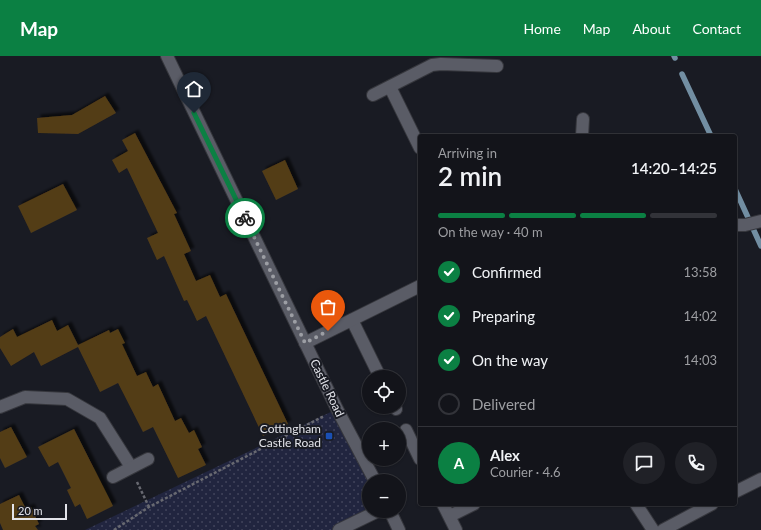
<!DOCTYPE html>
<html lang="en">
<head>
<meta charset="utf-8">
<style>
	body { margin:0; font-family:Lato,sans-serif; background:#202127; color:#f1f3f6; height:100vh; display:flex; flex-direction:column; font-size:15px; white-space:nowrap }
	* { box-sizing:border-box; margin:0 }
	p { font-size:13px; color:#9d9ea2 }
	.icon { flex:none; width:22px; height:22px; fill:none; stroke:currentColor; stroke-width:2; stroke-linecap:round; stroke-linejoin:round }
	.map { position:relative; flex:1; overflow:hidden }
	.side { position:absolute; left:418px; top:78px; width:319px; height:372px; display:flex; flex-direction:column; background:#13141a; border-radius:4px; box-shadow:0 1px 3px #0004,0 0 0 1px #323339 }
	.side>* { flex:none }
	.fabs { position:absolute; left:362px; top:314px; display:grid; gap:8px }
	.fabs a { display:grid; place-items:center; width:44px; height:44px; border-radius:50%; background:#13141a; box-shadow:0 1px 3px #0004,0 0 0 1px #323339; font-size:20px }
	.scale { position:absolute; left:12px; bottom:10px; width:55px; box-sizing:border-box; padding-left:4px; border:2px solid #e3e4ea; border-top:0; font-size:11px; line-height:14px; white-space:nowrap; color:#e3e4ea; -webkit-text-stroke:3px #191b23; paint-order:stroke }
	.pin { position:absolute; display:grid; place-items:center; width:34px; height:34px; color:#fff; margin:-41px -17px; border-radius:50% 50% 50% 0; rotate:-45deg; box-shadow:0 0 4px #0007 }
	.pin .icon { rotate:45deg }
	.courier { position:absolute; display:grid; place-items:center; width:40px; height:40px; margin:-20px; border:3px solid #0b8043; border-radius:50%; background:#fff; color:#222; box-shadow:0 1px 5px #0007 }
	.head em { font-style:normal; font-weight:600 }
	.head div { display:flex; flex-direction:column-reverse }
	.head { display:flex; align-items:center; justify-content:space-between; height:68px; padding:0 20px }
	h1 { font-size:26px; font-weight:600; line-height:30px }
	.bar { display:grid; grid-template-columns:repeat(4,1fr); gap:6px 4px; align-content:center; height:48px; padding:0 20px }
	.bar i { height:5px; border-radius:3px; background:#323339 }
	.bar .active { background:#0b8043 }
	.bar p { grid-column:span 4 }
	.line { display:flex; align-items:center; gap:10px; padding:0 20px; border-top:1px solid #323339 }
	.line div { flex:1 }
	.round { display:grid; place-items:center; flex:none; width:42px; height:42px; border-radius:21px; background:#202127 }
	ol { padding:0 20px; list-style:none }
	li { display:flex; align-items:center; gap:12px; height:44px }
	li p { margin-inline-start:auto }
	li .icon { padding:4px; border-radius:50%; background:#0b8043; color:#fff; stroke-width:4 }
	li:last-child { color:#9d9ea2 }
	li i { width:22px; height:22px; border:2px solid #323339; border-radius:50% }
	header { display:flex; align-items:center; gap:24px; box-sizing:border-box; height:56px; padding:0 20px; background:#0b8043; color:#fff }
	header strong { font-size:19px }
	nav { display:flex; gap:22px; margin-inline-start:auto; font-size:14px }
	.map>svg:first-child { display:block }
</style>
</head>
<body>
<header>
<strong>Map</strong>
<nav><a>Home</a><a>Map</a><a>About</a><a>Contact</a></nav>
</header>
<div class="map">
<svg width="761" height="474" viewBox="0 0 761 474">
	<defs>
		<pattern id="grass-dots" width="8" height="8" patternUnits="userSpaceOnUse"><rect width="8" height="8" fill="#21253f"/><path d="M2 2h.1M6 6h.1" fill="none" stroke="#41445b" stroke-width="1.8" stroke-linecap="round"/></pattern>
		<filter id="shadow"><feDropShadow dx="3.5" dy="-3.5" stdDeviation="1" flood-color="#0009"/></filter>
	</defs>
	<rect width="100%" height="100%" fill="#191b23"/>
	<path fill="url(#grass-dots)" d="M337 353 369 425V455L339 474H85Z"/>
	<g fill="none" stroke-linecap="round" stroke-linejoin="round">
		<g stroke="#728ea2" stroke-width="5.5">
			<path d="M674 0 675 2"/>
			<path d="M682 18 711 80"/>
			<path d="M735 133 761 190"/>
		</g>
	</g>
	<g fill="#533c18" filter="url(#shadow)">
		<path d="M105 40 116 57 78 78 38 77 37 62 72 59Z"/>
		<path d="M135 77 177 157 174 158 191 195 184 198 196 225 210 219 220 241 226 238 288 368 263 380 206 260 197 265 187 244 184 245 164 200 157 204 147 182 158 177 127 112 119 117 112 104 128 95 122 84Z"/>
		<path d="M285 104 298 133 276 144 262 115Z"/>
		<path d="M63 128 77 154 31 177 18 150Z"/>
		<path d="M52 264 57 275 68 269 78 289 109 274 110 277 118 273 125 287 122 288 137 320 146 316 153 331 158 328 175 365 181 362 189 377 194 374 202 391 198 393 206 409 178 422 153 371 143 376 118 327 100 336 78 291 41 310 34 296 11 310 0 292V281L13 273 17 281Z"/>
		<path d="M11 371 27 401 5 412 0 402V376Z"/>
		<path d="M74 373 113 450 87 463 80 448 75 451 67 434 71 432 58 406 49 411 38 391Z"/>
		<path d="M19 439 26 453 31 451 39 468 35 470 38 474H3L0 467V448Z"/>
	</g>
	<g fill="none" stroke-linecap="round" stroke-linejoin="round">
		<g stroke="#36373d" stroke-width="14">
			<g id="minor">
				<path d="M167 0 337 353 375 425"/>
				<path d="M390 31 420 92"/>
				<path d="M373 39 432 9 441 8 497 10"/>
				<path d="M582 80 583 63"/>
				<path d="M735 169H745L761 165"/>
				<path d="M352 264 380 321"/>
				<path d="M305 287 420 230"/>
				<path d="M0 351 25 341 67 343 100 362 131 411"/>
				<path d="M395 351 396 353"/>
				<path d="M406 374 420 403"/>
				<path d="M113 421 148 403"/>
				<path d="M735 436 761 423"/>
				<path d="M443 448 456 474"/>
				<path d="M636 448 653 474"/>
				<path d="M390 455 399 474"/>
				<path d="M450 460 474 448"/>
				<path d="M339 474 378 455"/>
				<path d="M663 474 712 448"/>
			</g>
		</g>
		<g stroke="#686971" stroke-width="2.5" stroke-dasharray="3 2" stroke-linecap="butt">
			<path d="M137 426 149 451"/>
			<path d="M114 474 149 451 324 360"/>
		</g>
		<use href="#minor" stroke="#5a5c66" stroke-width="12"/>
	</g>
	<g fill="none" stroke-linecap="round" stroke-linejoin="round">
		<path stroke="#9c9ea4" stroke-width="4" stroke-dasharray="0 7.2" d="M245 162 305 287 328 275"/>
		<path stroke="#0b8043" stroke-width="5" d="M194 57 245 162"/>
	</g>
	<rect fill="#1a4fb4" stroke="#191b23" stroke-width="1.5" x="325" y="376" width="8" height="8" rx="2"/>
	<g text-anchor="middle" stroke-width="4" stroke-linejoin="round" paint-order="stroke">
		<g font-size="12" fill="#e3e4ea" stroke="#191b23">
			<text transform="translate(327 332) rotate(64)" y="4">Castle Road</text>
		</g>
		<g font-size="12" fill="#e3e4ea" stroke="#191b23" text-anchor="end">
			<text x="321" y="377">Cottingham<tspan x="321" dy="14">Castle Road</tspan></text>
		</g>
	</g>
</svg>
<div class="fabs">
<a><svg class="icon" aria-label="locate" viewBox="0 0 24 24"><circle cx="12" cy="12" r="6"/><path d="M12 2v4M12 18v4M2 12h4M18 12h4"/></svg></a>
<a>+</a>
<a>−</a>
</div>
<div class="scale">20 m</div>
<div class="pin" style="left:328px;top:275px;background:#ea580c"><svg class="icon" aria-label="bag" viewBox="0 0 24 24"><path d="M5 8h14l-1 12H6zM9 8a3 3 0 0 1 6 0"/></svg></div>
<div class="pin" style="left:194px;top:57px;background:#1f2937"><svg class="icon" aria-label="home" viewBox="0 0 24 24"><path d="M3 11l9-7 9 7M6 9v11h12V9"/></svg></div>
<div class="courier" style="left:245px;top:162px"><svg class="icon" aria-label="bike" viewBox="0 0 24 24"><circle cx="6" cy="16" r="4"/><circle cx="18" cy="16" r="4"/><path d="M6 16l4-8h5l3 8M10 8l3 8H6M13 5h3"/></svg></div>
<section class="side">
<div class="head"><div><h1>2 min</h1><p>Arriving in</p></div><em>14:20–14:25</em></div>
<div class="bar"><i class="active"></i><i class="active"></i><i class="active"></i><i></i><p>On the way · 40 m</p></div>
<ol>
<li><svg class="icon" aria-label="check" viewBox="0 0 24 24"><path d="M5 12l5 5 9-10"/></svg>Confirmed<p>13:58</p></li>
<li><svg class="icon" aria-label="check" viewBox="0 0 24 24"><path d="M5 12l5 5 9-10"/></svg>Preparing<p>14:02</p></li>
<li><svg class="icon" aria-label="check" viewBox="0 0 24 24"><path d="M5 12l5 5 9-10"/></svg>On the way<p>14:03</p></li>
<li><i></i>Delivered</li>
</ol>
<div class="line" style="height:72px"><b class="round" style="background:#0b8043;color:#fff">A</b><div><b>Alex</b><p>Courier · 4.6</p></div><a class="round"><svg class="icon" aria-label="chat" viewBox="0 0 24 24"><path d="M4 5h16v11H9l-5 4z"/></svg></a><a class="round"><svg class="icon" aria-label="phone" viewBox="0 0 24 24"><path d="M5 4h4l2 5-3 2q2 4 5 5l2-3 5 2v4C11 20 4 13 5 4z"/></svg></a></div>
</section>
</div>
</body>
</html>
